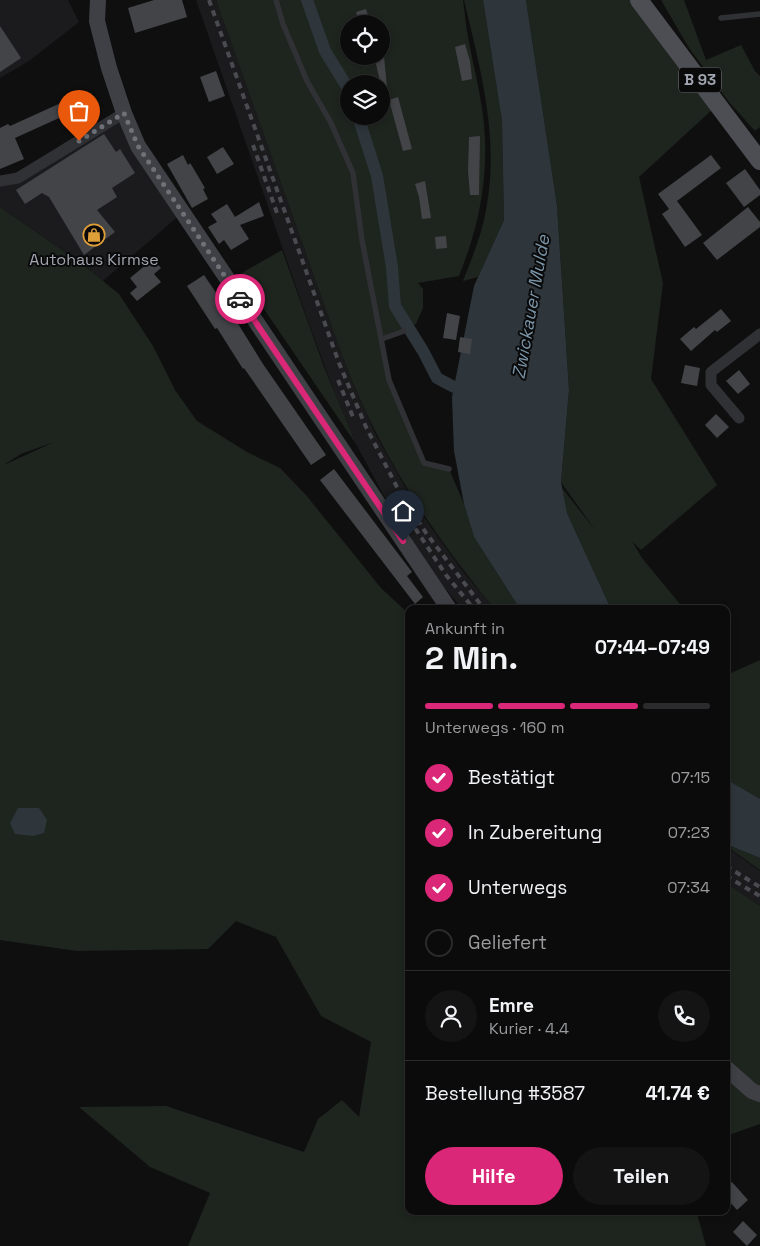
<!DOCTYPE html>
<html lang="de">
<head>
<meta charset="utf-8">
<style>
	body { margin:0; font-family:"Space Grotesk",sans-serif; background:#141415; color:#f1f3f6; height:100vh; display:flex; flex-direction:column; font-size:19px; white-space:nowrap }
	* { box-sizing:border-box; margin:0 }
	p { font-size:16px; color:#9a9b9d }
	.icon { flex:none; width:28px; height:28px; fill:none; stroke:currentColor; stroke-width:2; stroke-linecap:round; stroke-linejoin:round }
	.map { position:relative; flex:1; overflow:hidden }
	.sheet { position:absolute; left:405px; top:605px; width:325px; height:610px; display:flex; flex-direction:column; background:#0b0b0c; border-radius:10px; box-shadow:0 2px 8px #0003,0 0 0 1px #2b2b2d }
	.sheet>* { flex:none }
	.tools { position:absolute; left:340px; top:15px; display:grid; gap:10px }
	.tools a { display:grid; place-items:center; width:50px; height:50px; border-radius:50%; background:#0b0b0c; box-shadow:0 2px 8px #0003,0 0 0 1px #2b2b2d; font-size:25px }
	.pin { position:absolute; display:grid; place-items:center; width:42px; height:42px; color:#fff; margin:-51px -21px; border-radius:50% 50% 50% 0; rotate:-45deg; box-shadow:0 0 5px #0007 }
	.pin .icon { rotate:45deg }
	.courier { position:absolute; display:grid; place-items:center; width:50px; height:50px; margin:-25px; border:4px solid #db2777; border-radius:50%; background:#fff; color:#222; box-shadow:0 1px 6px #0007 }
	.summary em { font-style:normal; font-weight:700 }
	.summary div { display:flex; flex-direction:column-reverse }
	.summary { display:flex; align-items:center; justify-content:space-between; height:85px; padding:0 20px }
	h1 { font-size:32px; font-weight:700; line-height:38px }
	.bar { display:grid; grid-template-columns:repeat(4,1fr); gap:8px 5px; align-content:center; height:60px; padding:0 20px }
	.bar i { height:6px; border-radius:4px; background:#2b2b2d }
	.bar .on { background:#db2777 }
	.bar p { grid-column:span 4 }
	.line { display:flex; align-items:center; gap:12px; padding:0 20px; border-top:1px solid #2b2b2d }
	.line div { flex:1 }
	.round { display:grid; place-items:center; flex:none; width:52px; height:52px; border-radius:26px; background:#141415 }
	ol { padding:0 20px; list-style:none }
	li { display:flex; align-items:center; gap:15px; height:55px }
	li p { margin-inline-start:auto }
	li .icon { padding:5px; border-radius:50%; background:#db2777; color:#fff; stroke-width:4 }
	li:last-child { color:#9a9b9d }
	li i { width:28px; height:28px; border:2px solid #2b2b2d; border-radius:50% }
	.cta { display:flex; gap:10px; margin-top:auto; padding:10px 20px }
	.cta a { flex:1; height:58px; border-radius:30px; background:#db2777; color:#fff; font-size:20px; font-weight:700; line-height:58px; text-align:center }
	.cta a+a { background:#141415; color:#f1f3f6 }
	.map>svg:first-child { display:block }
</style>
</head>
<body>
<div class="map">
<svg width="760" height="1246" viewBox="0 0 760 1246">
	<rect width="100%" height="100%" fill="#0f0f10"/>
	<g fill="#1b1b1d">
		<path d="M0 0H68L79 22 29 61 0 78Z"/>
		<path d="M196 0H216L343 358 358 395 376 435 404 485 430 526 465 574 495 609H462L440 582 409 537 384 496 356 444 338 402 309 324Z"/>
		<path d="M124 113 182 213 103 281 81 263 0 207V181Z"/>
		<path d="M726 847 760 871V906L726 883Z"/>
	</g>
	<g fill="#1e241e" fill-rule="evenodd">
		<path d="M216 0H463C465 14 466 28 469 42 475 74 484 106 485 139 487 187 477 232 459 276L418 283 423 289V308L416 324 382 339 389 380 424 463 449 469 464 504 474 537 520 609H495C430 532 379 452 343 358ZM349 24H381V56H349ZM349 84H381V116H349Z"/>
		<path d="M464 0H483L502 121 504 220 478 277 463 281C473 256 483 231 487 204 499 136 480 67 464 0Z"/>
		<path d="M526 0H632L714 108 639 177 663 283 651 379 717 485 641 550 632 541 642 558 684 609H611L567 513 562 488 595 530 561 482 569 390 557 206Z"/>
		<path d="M661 0H684L706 60 741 45 755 71 760 76V127L755 131 729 102 689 48Z"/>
		<path d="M0 207 81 263 119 294 153 346 175 390 197 421 247 452 280 468 306 495 381 588 409 614V1211H699L698 1217 706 1246H188L210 1193 150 1167 79 1107 166 1106 304 1152 318 1119 342 1100 359 1117 371 1042 321 1016 276 937 236 921 208 949 77 951 0 940ZM54 442 6 464H5L21 454Z"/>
		<path d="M282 250 324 367 356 444 240 274Z"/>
		<path d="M760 660V799L726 779V666L731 673Z"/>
		<path d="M726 844 760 858V870L726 846Z"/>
		<path d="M726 883 760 906V1124L726 1136Z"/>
	</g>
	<g fill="#2e363b">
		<path d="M483 0H526L557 206 569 390 561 482 567 513 611 609H520L474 537 464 504 454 451 452 397 474 286 504 220 502 121Z"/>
		<path d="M726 779 760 799V858L726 844Z"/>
		<path d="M18 808H39L47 820 44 833 33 836 15 834 10 823Z"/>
	</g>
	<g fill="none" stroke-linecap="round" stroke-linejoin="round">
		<g stroke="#2e363b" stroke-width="12">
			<path d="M307 0 325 51 349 90"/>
			<path d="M358 116 377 176 392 267 395 306 423 351 437 378 454 387"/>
		</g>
	</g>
	<g fill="#434448">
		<path d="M154 0H182L187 17 135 33 128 8Z"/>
		<path d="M366 9 369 19 359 22 356 12Z"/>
		<path d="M0 26 21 58 0 72Z"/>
		<path d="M465 44 470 61 472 79 462 81 455 47Z"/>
		<path d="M374 56H384L387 88 382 89Z"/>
		<path d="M216 71 225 96 209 102 200 77Z"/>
		<path d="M74 97 79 109 15 138 24 159 0 169V128L8 124 10 126Z"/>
		<path d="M398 97 412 149 403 151 389 100Z"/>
		<path d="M104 134 116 152 120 149 135 173 112 188 117 197 97 210 115 232 84 255 49 197 42 193 25 204 16 190Z"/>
		<path d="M480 136 479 195H470L468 171 469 137Z"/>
		<path d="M223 147 234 164 217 174 207 157Z"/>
		<path d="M183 155 188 165 190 163 192 166 205 188 203 189 208 199 192 208 167 164Z"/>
		<path d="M711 155 721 168 677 201 702 235 685 247 662 214 669 209 658 194Z"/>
		<path d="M745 169 760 190V195L744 207 726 183Z"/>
		<path d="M425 181 431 218 422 219 419 197 415 184Z"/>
		<path d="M259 202 264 216 240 225 249 239 231 250 224 240 219 244 208 227 217 222 211 214 227 204 235 217Z"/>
		<path d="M748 207 760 222V227L717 260 703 243Z"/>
		<path d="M446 236 447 248 436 249 435 237Z"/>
		<path d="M153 259 161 268 154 274 161 282 137 301 130 293 137 287 130 278Z"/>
		<path d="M204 275 236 322H237L263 364 326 455 311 465 244 368 243 369 217 328 215 329 187 286Z"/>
		<path d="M721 309 731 321 717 332 715 330 691 351 680 339 694 327 696 329Z"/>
		<path d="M447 313 460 316 456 340 443 338Z"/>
		<path d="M460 337 472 339 470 354 458 352Z"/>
		<path d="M685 365 700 368 697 386 681 383Z"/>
		<path d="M739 370 750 384 738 394 726 381Z"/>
		<path d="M716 414 729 427 717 438 705 425Z"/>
		<path d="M334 469 412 572 407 576 423 597 415 604 320 480Z"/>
		<path d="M732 1182 748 1200 737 1210 726 1198V1188Z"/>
		<path d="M743 1221 757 1235 747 1246 733 1232Z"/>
	</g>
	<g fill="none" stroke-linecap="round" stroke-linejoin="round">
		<g stroke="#303135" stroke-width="5.5">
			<path d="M276 0 283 24 307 81 331 123 353 173 362 240 389 380 424 463 449 469"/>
			<path d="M721 18 760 14"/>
			<path d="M382 339 404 331"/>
		</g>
		<g stroke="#303135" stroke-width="11">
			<path d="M0 181 18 178 124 113"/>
			<path d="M739 418 711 385V372L760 334"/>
		</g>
		<g stroke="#3f4045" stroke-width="16">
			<path d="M98 0 97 21 109 68 124 113 138 146 449 609"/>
			<path d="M726 1068 752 1091 760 1094"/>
		</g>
		<path stroke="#4d4e53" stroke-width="18" d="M639 0 760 161"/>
		<g stroke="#4a4b50" stroke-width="4" stroke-dasharray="6 5" stroke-linecap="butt">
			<path d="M209 0 339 363 366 427 397 487 426 533 484 609"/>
			<path d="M253 145 277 213"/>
			<path d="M338 380 353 417"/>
			<path d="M397 501 446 575 474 609"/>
			<path d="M726 866 760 887"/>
			<path d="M726 876 760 896"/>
		</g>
	</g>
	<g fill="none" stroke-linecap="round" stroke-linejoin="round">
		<path stroke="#6e7178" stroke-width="5" stroke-dasharray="0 9" d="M79 141 124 113 138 146 240 299"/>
		<path stroke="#db2777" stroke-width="6" d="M240 299 403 541"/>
	</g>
	<defs>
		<g id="shop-ring" transform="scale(1.125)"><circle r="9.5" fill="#0a0a0b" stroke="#df9f38" stroke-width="1.5"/><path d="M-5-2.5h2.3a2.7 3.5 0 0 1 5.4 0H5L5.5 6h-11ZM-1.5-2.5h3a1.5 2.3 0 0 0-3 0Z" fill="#df9f38"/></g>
	</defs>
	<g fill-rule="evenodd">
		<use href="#shop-ring" x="94" y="235"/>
	</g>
	<g text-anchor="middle" stroke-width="4" stroke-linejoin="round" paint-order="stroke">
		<rect fill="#0a0a0b" stroke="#74777e" stroke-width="1" x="679" y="67.5" width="42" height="25" rx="4"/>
		<g font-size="15" font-weight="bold" fill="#a1a6b0">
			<text x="700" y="85">B 93</text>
		</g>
		<g font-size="16" fill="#a1a6b0" stroke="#0a0a0b">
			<text x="94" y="265">Autohaus Kirmse</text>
		</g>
		<g font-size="18" font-style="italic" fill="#7b95a8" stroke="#0a0a0b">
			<text transform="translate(531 307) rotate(-80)" y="6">Zwickauer Mulde</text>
		</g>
	</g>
</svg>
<div class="tools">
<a><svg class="icon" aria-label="locate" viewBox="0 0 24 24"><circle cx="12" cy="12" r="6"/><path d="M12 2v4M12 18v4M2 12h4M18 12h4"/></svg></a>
<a><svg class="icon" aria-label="layers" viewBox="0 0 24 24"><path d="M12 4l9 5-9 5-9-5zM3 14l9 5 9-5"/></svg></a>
</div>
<div class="pin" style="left:79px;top:141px;background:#ea580c"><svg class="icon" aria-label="bag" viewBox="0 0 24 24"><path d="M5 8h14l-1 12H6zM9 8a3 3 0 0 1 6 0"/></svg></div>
<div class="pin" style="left:403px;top:541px;background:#1f2937"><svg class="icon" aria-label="home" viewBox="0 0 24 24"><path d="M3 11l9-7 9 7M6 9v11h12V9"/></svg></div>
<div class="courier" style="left:240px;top:299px"><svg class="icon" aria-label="car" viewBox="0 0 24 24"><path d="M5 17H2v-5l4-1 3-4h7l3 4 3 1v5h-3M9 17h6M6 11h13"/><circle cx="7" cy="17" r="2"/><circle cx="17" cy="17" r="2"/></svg></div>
<section class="sheet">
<div class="summary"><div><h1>2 Min.</h1><p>Ankunft in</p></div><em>07:44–07:49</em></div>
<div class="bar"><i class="on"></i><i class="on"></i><i class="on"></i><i></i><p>Unterwegs · 160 m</p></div>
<ol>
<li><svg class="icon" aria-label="check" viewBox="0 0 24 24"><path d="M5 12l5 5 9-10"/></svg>Bestätigt<p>07:15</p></li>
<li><svg class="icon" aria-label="check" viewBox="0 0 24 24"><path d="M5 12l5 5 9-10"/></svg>In Zubereitung<p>07:23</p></li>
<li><svg class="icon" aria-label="check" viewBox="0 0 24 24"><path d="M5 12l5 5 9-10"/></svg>Unterwegs<p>07:34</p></li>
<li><i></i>Geliefert</li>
</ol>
<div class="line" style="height:90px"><a class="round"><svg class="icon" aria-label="person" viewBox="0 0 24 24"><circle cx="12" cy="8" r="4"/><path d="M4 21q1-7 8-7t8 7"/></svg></a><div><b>Emre</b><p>Kurier · 4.4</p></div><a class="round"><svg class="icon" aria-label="phone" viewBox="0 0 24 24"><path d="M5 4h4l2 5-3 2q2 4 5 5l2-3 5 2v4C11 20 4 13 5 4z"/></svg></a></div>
<div class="line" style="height:65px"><div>Bestellung #3587</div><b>41.74 €</b></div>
<div class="cta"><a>Hilfe</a><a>Teilen</a></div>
</section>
</div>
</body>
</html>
